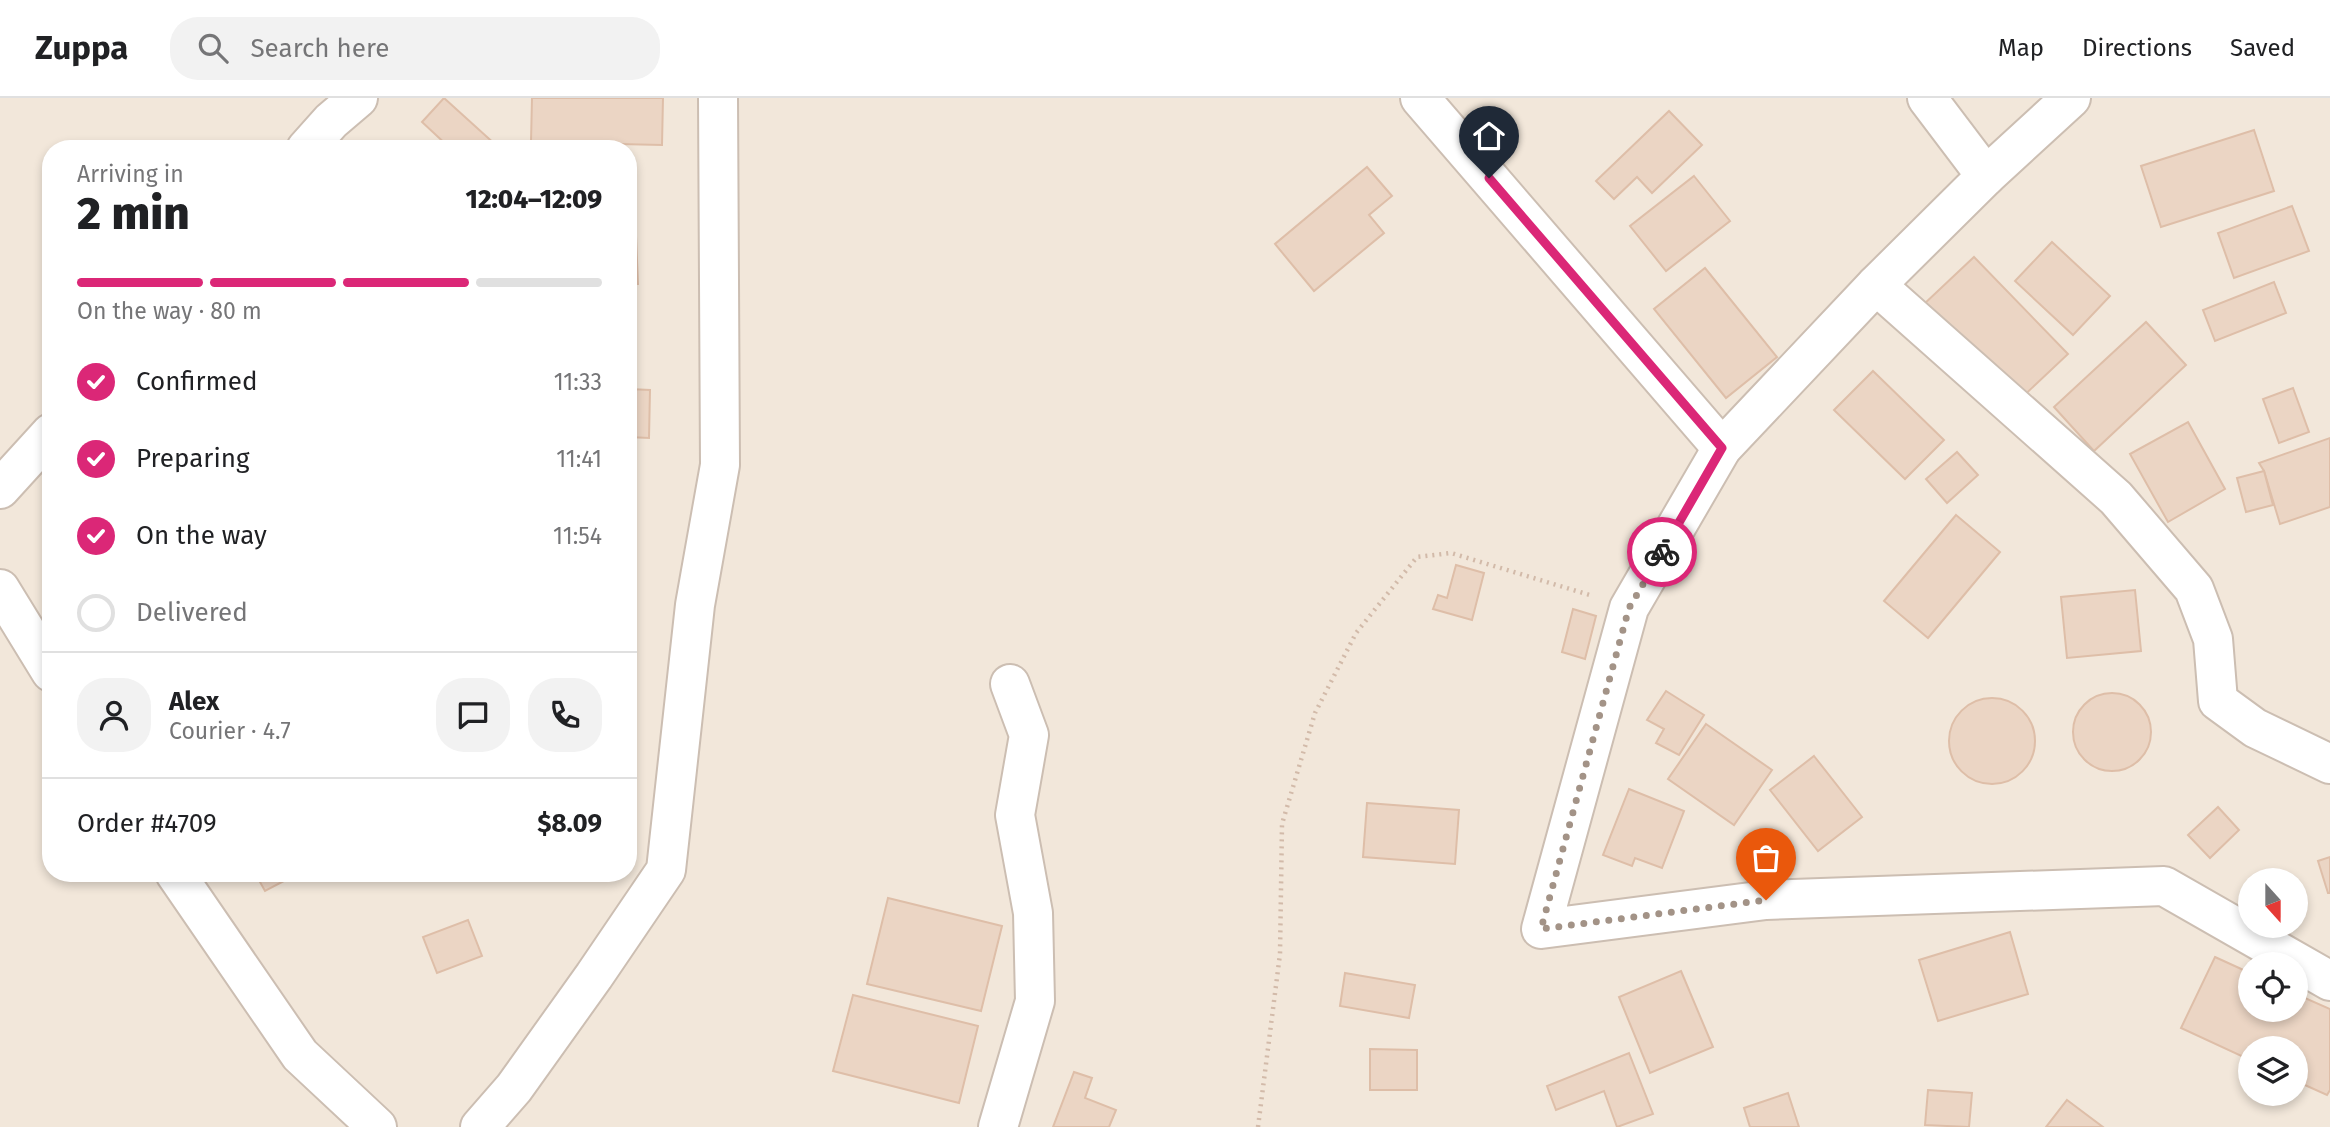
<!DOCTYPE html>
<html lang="en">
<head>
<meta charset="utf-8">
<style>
	body { margin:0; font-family:"Fira Sans",sans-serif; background:#f2f2f2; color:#202124; height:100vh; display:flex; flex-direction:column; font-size:26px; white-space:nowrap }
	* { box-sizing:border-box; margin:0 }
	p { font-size:23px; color:#757577 }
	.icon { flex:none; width:38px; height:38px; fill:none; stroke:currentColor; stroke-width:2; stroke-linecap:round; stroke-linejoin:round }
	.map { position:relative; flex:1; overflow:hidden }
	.sheet { position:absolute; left:42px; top:42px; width:595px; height:742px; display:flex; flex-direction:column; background:#fff; border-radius:28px; box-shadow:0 4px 10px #0003 }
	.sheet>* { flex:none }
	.needle { width:46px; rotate:159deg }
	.controls { position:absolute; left:2238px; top:770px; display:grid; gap:14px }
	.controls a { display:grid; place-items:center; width:70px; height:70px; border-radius:50%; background:#fff; box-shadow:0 4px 10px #0003; font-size:35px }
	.pin { position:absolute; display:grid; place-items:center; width:60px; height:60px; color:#fff; margin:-72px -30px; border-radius:50% 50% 50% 0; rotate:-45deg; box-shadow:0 0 7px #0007 }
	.pin .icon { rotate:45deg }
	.courier { position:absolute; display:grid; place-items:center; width:70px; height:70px; margin:-35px; border:5px solid #db2777; border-radius:50%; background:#fff; color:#222; box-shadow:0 2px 9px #0007 }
	.headline em { font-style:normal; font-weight:800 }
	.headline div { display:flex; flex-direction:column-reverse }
	.headline { display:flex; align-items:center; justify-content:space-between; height:119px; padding:0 35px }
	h1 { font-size:46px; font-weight:800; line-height:52px }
	.bar { display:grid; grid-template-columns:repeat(4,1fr); gap:10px 7px; align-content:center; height:84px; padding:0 35px }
	.bar i { height:9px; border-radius:5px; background:#e0e0e0 }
	.bar .selected { background:#db2777 }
	.bar p { grid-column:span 4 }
	.line { display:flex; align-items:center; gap:18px; padding:0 35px; border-top:2px solid #e0e0e0 }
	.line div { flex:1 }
	.round { display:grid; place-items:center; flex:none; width:74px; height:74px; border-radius:28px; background:#f2f2f2 }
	ol { padding:0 35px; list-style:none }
	li { display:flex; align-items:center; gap:21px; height:77px }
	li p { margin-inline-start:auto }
	li .icon { padding:7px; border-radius:50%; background:#db2777; color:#fff; stroke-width:4 }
	li:last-child { color:#757577 }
	li i { width:38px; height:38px; border:4px solid #e0e0e0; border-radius:50% }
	header { display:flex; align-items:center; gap:42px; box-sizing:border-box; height:98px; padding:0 35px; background:#fff; border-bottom:2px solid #e0e0e0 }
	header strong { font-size:33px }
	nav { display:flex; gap:38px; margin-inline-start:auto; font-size:24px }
	.search { width:490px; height:63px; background:#f2f2f2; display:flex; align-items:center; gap:18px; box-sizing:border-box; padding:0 24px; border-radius:28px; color:#757577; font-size:26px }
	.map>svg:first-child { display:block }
</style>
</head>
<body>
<header>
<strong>Zuppa</strong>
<div class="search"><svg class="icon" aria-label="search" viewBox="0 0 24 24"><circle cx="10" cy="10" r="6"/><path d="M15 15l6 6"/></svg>Search here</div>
<nav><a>Map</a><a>Directions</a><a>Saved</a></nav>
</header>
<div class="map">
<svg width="2330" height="1029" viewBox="0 0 2330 1029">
	<rect width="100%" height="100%" fill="#fbf5eb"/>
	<path fill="#f2e7da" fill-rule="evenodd" d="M0 0H2330V1029H0ZM51 51H628V775H51ZM2250 782H2296V828H2250ZM2250 866H2296V912H2250ZM2250 950H2296V996H2250Z"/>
	<g fill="#ebd5c4" stroke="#debea8" stroke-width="2">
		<path d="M444 0 497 48 494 51H451L422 24Z"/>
		<path d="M532 0H663L662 47 531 44Z"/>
		<path d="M1669 13 1702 47 1652 95 1637 79 1614 101 1596 83Z"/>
		<path d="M2254 32 2274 93 2161 129 2141 68Z"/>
		<path d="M1367 69 1392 98 1369 117 1384 135 1314 193 1275 146Z"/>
		<path d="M1694 78 1730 123 1666 173 1630 128Z"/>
		<path d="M2292 108 2309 153 2234 180 2218 135Z"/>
		<path d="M636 138 638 186H628V139Z"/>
		<path d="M2052 144 2110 198 2073 237 2015 183Z"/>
		<path d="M1974 159 2068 256 2017 304 1923 207Z"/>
		<path d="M1705 170 1777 259 1726 300 1654 211Z"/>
		<path d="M2274 184 2286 215 2215 243 2203 212Z"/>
		<path d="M2146 224 2186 267 2094 353 2054 309Z"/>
		<path d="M1873 273 1944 342 1905 381 1834 312Z"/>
		<path d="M2293 290 2309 334 2279 345 2263 301Z"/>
		<path d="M628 291 650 292 649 340 628 339Z"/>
		<path d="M2188 324 2225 391 2168 424 2130 356Z"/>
		<path d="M2330 340V409L2280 426 2264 373 2259 365Z"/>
		<path d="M1957 354 1978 377 1947 405 1926 381Z"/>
		<path d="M2264 373 2273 407 2246 414 2237 380Z"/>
		<path d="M1956 417 2000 454 1928 540 1884 503Z"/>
		<path d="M1456 467 1484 475 1472 522 1433 511 1438 497 1447 500Z"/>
		<path d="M2135 492 2141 553 2067 560 2061 499Z"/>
		<path d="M1573 511 1596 518 1585 561 1562 554Z"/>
		<path d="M1666 593 1704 617 1679 657 1656 645 1664 631 1647 622Z"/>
		<circle cx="2112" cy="634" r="39"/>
		<circle cx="1992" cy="643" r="43"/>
		<path d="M1706 626 1772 672 1734 727 1668 681Z"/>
		<path d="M1814 658 1862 719 1818 753 1770 692Z"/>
		<path d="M1629 691 1684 713 1662 770 1635 760 1632 768 1603 757Z"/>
		<path d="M1367 705 1459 712 1455 766 1363 759Z"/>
		<path d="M2218 709 2239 732 2210 760 2188 737Z"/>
		<path d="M2330 759V795H2328L2318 763Z"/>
		<path d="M255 775H299L265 793Z"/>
		<path d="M888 800 1002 828 981 913 867 886Z"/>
		<path d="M468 822 482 858 437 875 423 839Z"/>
		<path d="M2010 834 2028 896 1938 923 1919 862Z"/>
		<path d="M2215 859 2250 875V912H2296V896L2330 911V992L2327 997 2296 983V950H2250V962L2181 930Z"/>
		<path d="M1681 873 1713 949 1650 975 1619 899Z"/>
		<path d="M1345 875 1415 887 1409 920 1340 908Z"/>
		<path d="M853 897 978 928 959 1005 833 973Z"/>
		<path d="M1370 951 1417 952V992H1370Z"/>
		<path d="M1629 955 1653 1016 1617 1029 1604 993 1556 1012 1547 988Z"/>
		<path d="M1074 974 1092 980 1085 1000 1116 1012 1109 1029H1053Z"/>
		<path d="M1928 992 1972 995 1969 1029 1925 1027Z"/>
		<path d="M1788 995 1799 1029H1750L1744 1010Z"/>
		<path d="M2067 1002 2103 1029H2046Z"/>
	</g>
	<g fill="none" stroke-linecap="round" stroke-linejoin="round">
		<g stroke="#ccbeb2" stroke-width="42">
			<g id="minor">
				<path d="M1420 0 1722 350"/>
				<path d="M1927 0 1986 78"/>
				<path d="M2071 0 1986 78 1876 187 1722 350 1629 510 1541 831 1766 802 2164 788 2330 883"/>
				<path d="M306 51 331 23 358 0"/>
				<path d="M1876 187 2116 400 2194 491 2213 541 2218 603 2255 630 2330 666"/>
				<path d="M0 391 51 335"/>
				<path d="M0 491 51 574"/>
				<path d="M175 775 300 957 377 1029"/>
				<path d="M480 1029 514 990 594 878 666 772 695 507 720 367 718 0"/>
				<path d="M998 1029 1035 903 1033 815 1015 717 1029 637 1010 586"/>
			</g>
		</g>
		<path stroke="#d2baa9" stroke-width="4.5" stroke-dasharray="2 5" stroke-linecap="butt" d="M1258 1029 1280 856 1282 726 1315 615 1356 535 1417 459 1451 455 1593 498"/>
		<use href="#minor" stroke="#fff" stroke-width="38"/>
	</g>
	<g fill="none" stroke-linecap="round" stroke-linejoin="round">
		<path stroke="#a39387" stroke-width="7" stroke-dasharray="0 12.6" d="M1662 454 1629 510 1541 831 1766 802"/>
		<path stroke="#db2777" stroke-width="9" d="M1489 80 1722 350 1662 454"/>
	</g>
</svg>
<div class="controls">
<a><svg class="needle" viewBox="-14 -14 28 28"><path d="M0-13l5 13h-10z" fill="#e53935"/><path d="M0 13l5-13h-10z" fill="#757577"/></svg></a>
<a><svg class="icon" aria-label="locate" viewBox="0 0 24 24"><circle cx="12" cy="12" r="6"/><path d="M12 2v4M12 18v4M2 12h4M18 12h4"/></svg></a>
<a><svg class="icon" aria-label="layers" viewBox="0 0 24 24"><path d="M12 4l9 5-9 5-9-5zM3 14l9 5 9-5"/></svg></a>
</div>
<div class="pin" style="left:1766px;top:802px;background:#ea580c"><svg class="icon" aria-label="bag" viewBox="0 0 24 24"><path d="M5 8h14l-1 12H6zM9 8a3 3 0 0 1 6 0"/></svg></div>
<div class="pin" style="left:1489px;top:80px;background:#1f2937"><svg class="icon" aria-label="home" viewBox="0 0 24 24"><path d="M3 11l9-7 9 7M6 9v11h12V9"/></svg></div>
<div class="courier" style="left:1662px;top:454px"><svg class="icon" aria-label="bike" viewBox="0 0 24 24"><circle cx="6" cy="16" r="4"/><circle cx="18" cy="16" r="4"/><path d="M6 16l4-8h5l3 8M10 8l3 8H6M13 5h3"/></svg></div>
<section class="sheet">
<div class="headline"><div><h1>2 min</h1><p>Arriving in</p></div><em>12:04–12:09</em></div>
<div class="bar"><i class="selected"></i><i class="selected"></i><i class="selected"></i><i></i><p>On the way · 80 m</p></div>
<ol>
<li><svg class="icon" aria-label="check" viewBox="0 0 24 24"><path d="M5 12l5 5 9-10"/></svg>Confirmed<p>11:33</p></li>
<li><svg class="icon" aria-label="check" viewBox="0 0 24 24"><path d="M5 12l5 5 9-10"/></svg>Preparing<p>11:41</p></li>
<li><svg class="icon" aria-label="check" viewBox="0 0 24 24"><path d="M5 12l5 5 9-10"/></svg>On the way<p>11:54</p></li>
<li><i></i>Delivered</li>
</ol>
<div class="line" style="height:126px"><a class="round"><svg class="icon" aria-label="person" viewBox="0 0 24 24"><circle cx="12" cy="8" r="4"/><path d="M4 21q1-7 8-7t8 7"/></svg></a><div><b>Alex</b><p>Courier · 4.7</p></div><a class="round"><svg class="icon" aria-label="chat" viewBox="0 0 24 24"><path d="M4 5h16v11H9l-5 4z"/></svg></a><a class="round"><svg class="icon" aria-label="phone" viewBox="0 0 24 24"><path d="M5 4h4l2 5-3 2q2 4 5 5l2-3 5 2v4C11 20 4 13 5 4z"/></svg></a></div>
<div class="line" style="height:91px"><div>Order #4709</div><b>$8.09</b></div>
</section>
</div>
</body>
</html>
